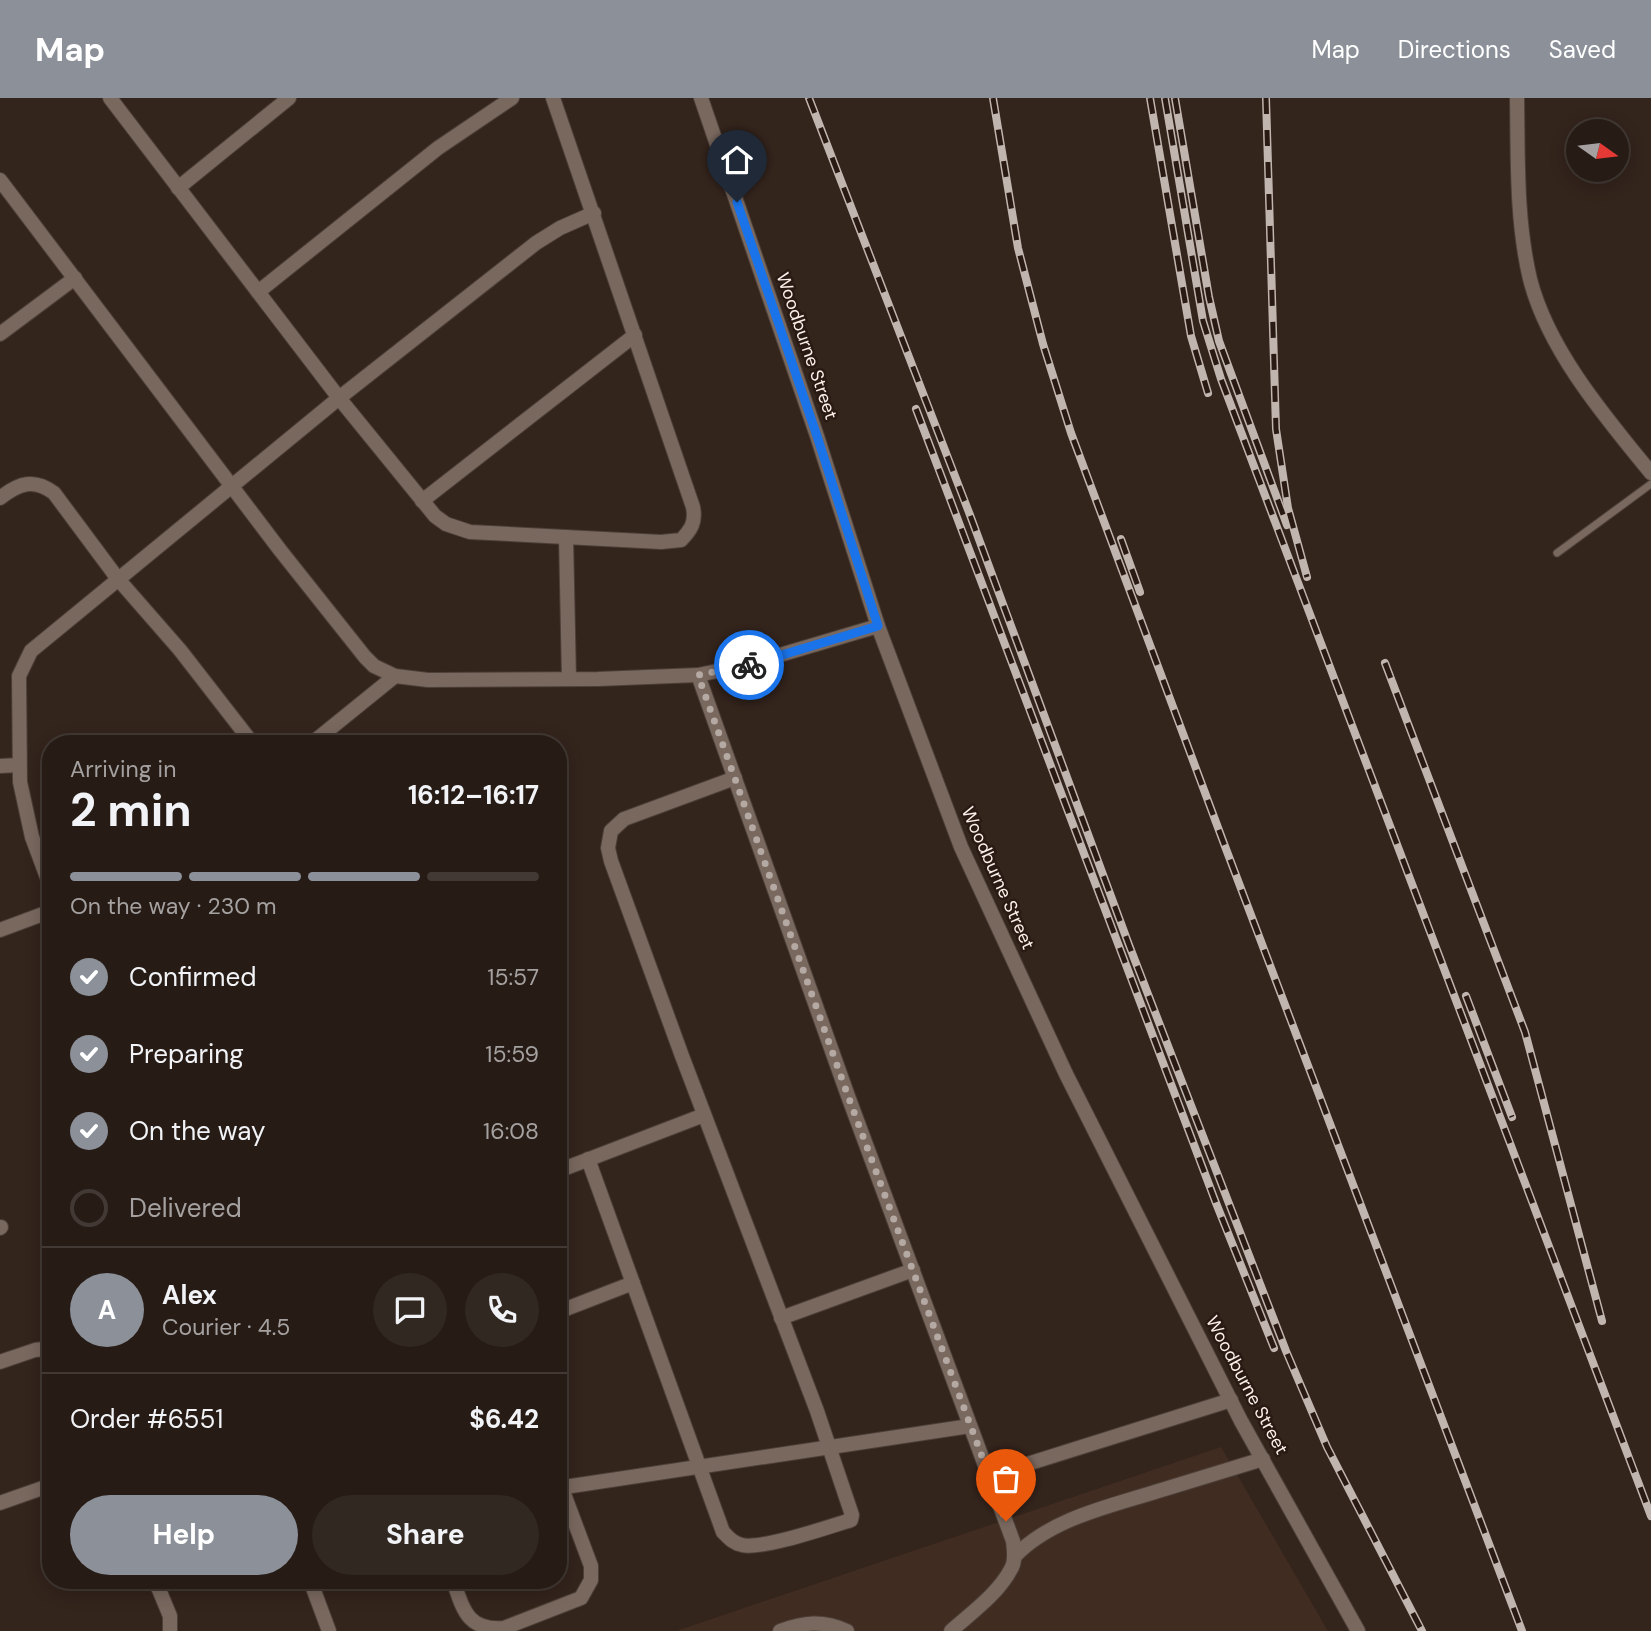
<!DOCTYPE html>
<html lang="en">
<head>
<meta charset="utf-8">
<style>
	body { margin:0; font-family:"DM Sans",sans-serif; background:#322822; color:#f1f3f6; height:100vh; display:flex; flex-direction:column; font-size:26px; white-space:nowrap }
	* { box-sizing:border-box; margin:0 }
	p { font-size:23px; color:#a4a1a0 }
	.icon { flex:none; width:38px; height:38px; fill:none; stroke:currentColor; stroke-width:2; stroke-linecap:round; stroke-linejoin:round }
	.map { position:relative; flex:1; overflow:hidden }
	.drawer { position:absolute; left:42px; top:637px; width:525px; height:854px; display:flex; flex-direction:column; background:#261b15; border-radius:28px; box-shadow:0 4px 18px #0003,0 0 0 2px #423934 }
	.drawer>* { flex:none }
	.needle { width:46px; rotate:104deg }
	.buttons { position:absolute; left:1566px; top:21px; display:grid; gap:14px }
	.buttons a { display:grid; place-items:center; width:63px; height:63px; border-radius:50%; background:#261b15; box-shadow:0 4px 18px #0003,0 0 0 2px #423934; font-size:35px }
	.pin { position:absolute; display:grid; place-items:center; width:60px; height:60px; color:#fff; margin:-72px -30px; border-radius:50% 50% 50% 0; rotate:-45deg; box-shadow:0 0 7px #0007 }
	.pin .icon { rotate:45deg }
	.courier { position:absolute; display:grid; place-items:center; width:70px; height:70px; margin:-35px; border:5px solid #1a73e8; border-radius:50%; background:#fff; color:#222; box-shadow:0 2px 9px #0007 }
	.summary em { font-style:normal; font-weight:700 }
	.summary div { display:flex; flex-direction:column-reverse }
	.summary { display:flex; align-items:center; justify-content:space-between; height:119px; padding:0 28px }
	h1 { font-size:46px; font-weight:700; line-height:52px }
	.bar { display:grid; grid-template-columns:repeat(4,1fr); gap:10px 7px; align-content:center; height:84px; padding:0 28px }
	.bar i { height:9px; border-radius:5px; background:#423934 }
	.bar .active { background:#8c9099 }
	.bar p { grid-column:span 4 }
	.line { display:flex; align-items:center; gap:18px; padding:0 28px; border-top:2px solid #423934 }
	.line div { flex:1 }
	.round { display:grid; place-items:center; flex:none; width:74px; height:74px; border-radius:37px; background:#322822 }
	ol { padding:0 28px; list-style:none }
	li { display:flex; align-items:center; gap:21px; height:77px }
	li p { margin-inline-start:auto }
	li .icon { padding:7px; border-radius:50%; background:#8c9099; color:#fff; stroke-width:4 }
	li:last-child { color:#a4a1a0 }
	li i { width:38px; height:38px; border:4px solid #423934; border-radius:50% }
	.button { display:flex; gap:14px; margin-top:auto; padding:14px 28px }
	.button a { flex:1; height:80px; border-radius:42px; background:#8c9099; color:#fff; font-size:28px; font-weight:700; line-height:80px; text-align:center }
	.button a+a { background:#322822; color:#f1f3f6 }
	header { display:flex; align-items:center; gap:42px; box-sizing:border-box; height:98px; padding:0 35px; background:#8c9099; color:#fff }
	header strong { font-size:33px }
	nav { display:flex; gap:38px; margin-inline-start:auto; font-size:24px }
	.map>svg:first-child { display:block }
</style>
</head>
<body>
<header>
<strong>Map</strong>
<nav><a>Map</a><a>Directions</a><a>Saved</a></nav>
</header>
<div class="map">
<svg width="1651" height="1533" viewBox="0 0 1651 1533">
	<rect width="100%" height="100%" fill="#33241c"/>
	<path fill="#412c21" d="M1221 1349 1328 1533H676Z"/>
	<g fill="none" stroke-linecap="round" stroke-linejoin="round">
		<g stroke="#4c3f38" stroke-width="9">
			<path id="service" d="M1557 455 1651 386"/>
		</g>
		<g stroke="#4c3f38" stroke-width="16">
			<g id="minor">
				<path d="M110 0 339 300 435 418 446 426 470 434 661 444 681 442C691 432 696 424 693 409L553 0"/>
				<path d="M701 0 817 338 878 528 961 749 1066 976 1241 1323 1358 1533"/>
				<path d="M1517 0C1518 60 1516 122 1530 181 1548 252 1606 320 1651 375"/>
				<path d="M0 82 280 452 365 559 374 568 395 578 428 582 598 581 698 577 746 567 878 528"/>
				<path d="M178 90 289 0"/>
				<path d="M258 194 438 50 512 0"/>
				<path d="M0 236 75 180"/>
				<path d="M0 400C19 385 34 380 54 395L118 481 180 552 253 646"/>
				<path d="M422 403 635 237"/>
				<path d="M566 439 569 581"/>
				<path d="M698 577 848 998 1013 1443C1014 1453 1016 1463 1011 1471 998 1496 971 1515 951 1533"/>
				<path d="M311 646 395 578"/>
				<path d="M0 668 19 667"/>
				<path d="M51 790 32 739 20 684 19 578 31 553 339 300 536 145 560 130 594 115"/>
				<path d="M0 832 51 813"/>
				<path d="M588 1061 723 1434C729 1440 733 1445 742 1447 762 1452 828 1429 851 1422L852 1417 817 1313 682 958 611 763 608 750 611 733 624 721 735 680"/>
				<path d="M558 1073 704 1017"/>
				<path d="M0 1130 1 1129"/>
				<path d="M558 1214 633 1185"/>
				<path d="M781 1220 913 1172"/>
				<path d="M0 1264 35 1252 51 1250"/>
				<path d="M989 1378 1231 1302"/>
				<path d="M558 1390 970 1328"/>
				<path d="M0 1405 51 1387"/>
				<path d="M1015 1458C1051 1421 1107 1409 1155 1394 1191 1383 1227 1372 1263 1361"/>
				<path d="M155 1482 170 1518V1533"/>
				<path d="M310 1482 329 1533"/>
				<path d="M453 1482C463 1511 467 1533 504 1530L581 1500 591 1482V1468L558 1380"/>
				<path d="M780 1533C804 1524 823 1522 847 1533"/>
			</g>
		</g>
		<use href="#service" stroke="#79685e" stroke-width="7"/>
		<use href="#minor" stroke="#79685e" stroke-width="14"/>
		<g stroke="#c1b5af" stroke-width="8">
			<g id="rail">
				<path d="M809 0 970 417 1129 847 1286 1253 1327 1349 1422 1533"/>
				<path d="M993 0 1018 150 1043 246 1071 335 1223 743 1522 1533"/>
				<path d="M1150 0 1191 238 1208 295"/>
				<path d="M1165 0 1203 223 1221 281 1651 1418"/>
				<path d="M1175 0 1209 199 1219 243 1287 427"/>
				<path d="M1266 0 1276 331 1288 410 1307 479"/>
				<path d="M916 311 1216 1105 1274 1250"/>
				<path d="M1121 441 1140 494"/>
				<path d="M1385 565 1525 934 1602 1223"/>
				<path d="M1466 898 1512 1019"/>
			</g>
		</g>
		<use href="#rail" stroke="#291a13" stroke-width="5" stroke-dasharray="16" stroke-linecap="butt"/>
	</g>
	<g fill="none" stroke-linecap="round" stroke-linejoin="round">
		<path stroke="#b5a9a3" stroke-width="7" stroke-dasharray="0 12.6" d="M749 567 698 577 848 998 1006 1423"/>
		<path stroke="#1a73e8" stroke-width="9" d="M737 104 817 338 878 528 749 567"/>
	</g>
	<g text-anchor="middle" stroke-width="5" stroke-linejoin="round" paint-order="stroke">
		<g font-size="18" fill="#fbf0eb" stroke="#291a13">
			<text transform="translate(807 248) rotate(71)" y="6">Woodburne Street</text>
			<text transform="translate(998 780) rotate(66)" y="6">Woodburne Street</text>
			<text transform="translate(1247 1287) rotate(62)" y="6">Woodburne Street</text>
		</g>
	</g>
</svg>
<div class="buttons">
<a><svg class="needle" viewBox="-14 -14 28 28"><path d="M0-13l5 13h-10z" fill="#e53935"/><path d="M0 13l5-13h-10z" fill="#a4a1a0"/></svg></a>
</div>
<div class="pin" style="left:1006px;top:1423px;background:#ea580c"><svg class="icon" aria-label="bag" viewBox="0 0 24 24"><path d="M5 8h14l-1 12H6zM9 8a3 3 0 0 1 6 0"/></svg></div>
<div class="pin" style="left:737px;top:104px;background:#1f2937"><svg class="icon" aria-label="home" viewBox="0 0 24 24"><path d="M3 11l9-7 9 7M6 9v11h12V9"/></svg></div>
<div class="courier" style="left:749px;top:567px"><svg class="icon" aria-label="bike" viewBox="0 0 24 24"><circle cx="6" cy="16" r="4"/><circle cx="18" cy="16" r="4"/><path d="M6 16l4-8h5l3 8M10 8l3 8H6M13 5h3"/></svg></div>
<section class="drawer">
<div class="summary"><div><h1>2 min</h1><p>Arriving in</p></div><em>16:12–16:17</em></div>
<div class="bar"><i class="active"></i><i class="active"></i><i class="active"></i><i></i><p>On the way · 230 m</p></div>
<ol>
<li><svg class="icon" aria-label="check" viewBox="0 0 24 24"><path d="M5 12l5 5 9-10"/></svg>Confirmed<p>15:57</p></li>
<li><svg class="icon" aria-label="check" viewBox="0 0 24 24"><path d="M5 12l5 5 9-10"/></svg>Preparing<p>15:59</p></li>
<li><svg class="icon" aria-label="check" viewBox="0 0 24 24"><path d="M5 12l5 5 9-10"/></svg>On the way<p>16:08</p></li>
<li><i></i>Delivered</li>
</ol>
<div class="line" style="height:126px"><b class="round" style="background:#8c9099;color:#fff">A</b><div><b>Alex</b><p>Courier · 4.5</p></div><a class="round"><svg class="icon" aria-label="chat" viewBox="0 0 24 24"><path d="M4 5h16v11H9l-5 4z"/></svg></a><a class="round"><svg class="icon" aria-label="phone" viewBox="0 0 24 24"><path d="M5 4h4l2 5-3 2q2 4 5 5l2-3 5 2v4C11 20 4 13 5 4z"/></svg></a></div>
<div class="line" style="height:91px"><div>Order #6551</div><b>$6.42</b></div>
<div class="button"><a>Help</a><a>Share</a></div>
</section>
</div>
</body>
</html>
